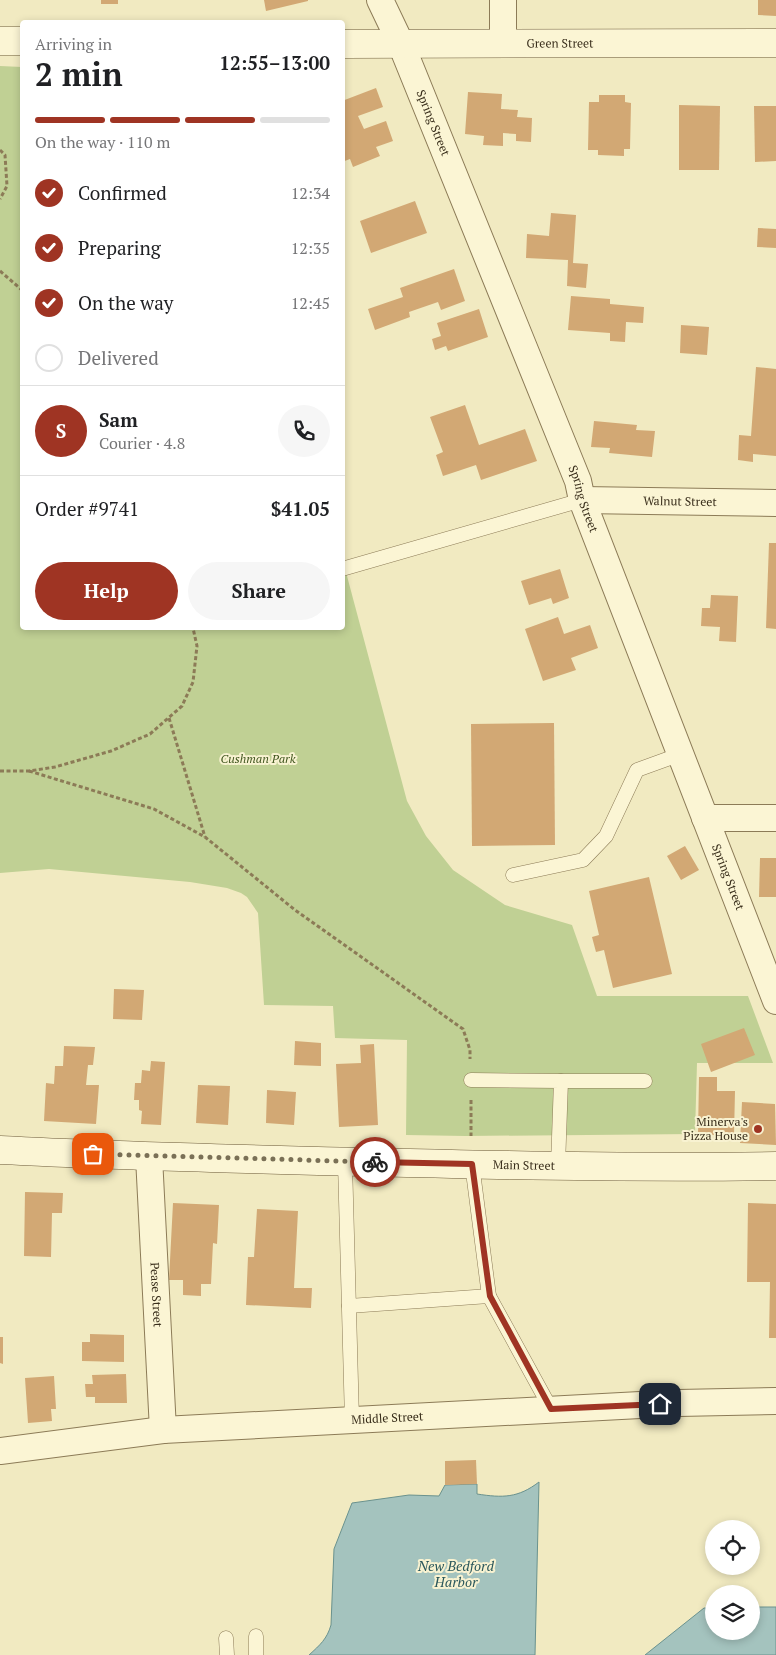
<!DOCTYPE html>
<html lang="en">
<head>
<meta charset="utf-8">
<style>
	body { margin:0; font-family:"PT Serif",serif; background:#f6f6f6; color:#202124; height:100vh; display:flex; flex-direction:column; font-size:19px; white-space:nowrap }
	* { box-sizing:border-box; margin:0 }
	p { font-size:16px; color:#757577 }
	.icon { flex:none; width:28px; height:28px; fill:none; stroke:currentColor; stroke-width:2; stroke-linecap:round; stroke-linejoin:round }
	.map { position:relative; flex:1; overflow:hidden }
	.sheet { position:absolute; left:20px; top:20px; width:325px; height:610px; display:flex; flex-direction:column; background:#fff; border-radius:5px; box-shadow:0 2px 8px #0003 }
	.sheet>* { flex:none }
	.tools { position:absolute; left:705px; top:1520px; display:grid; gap:10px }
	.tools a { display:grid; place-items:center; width:55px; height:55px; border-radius:50%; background:#fff; box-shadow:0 2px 8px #0003; font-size:25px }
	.pin { position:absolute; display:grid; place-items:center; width:42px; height:42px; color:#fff; margin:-21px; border-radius:10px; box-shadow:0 2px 8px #0006 }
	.courier { position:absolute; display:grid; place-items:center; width:50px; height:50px; margin:-25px; border:4px solid #9f3423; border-radius:50%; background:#fff; color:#222; box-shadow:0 1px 6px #0007 }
	.summary em { font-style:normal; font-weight:700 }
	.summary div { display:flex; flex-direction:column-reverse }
	.summary { display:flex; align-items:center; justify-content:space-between; height:85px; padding:0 15px }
	h1 { font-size:32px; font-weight:700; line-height:38px }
	.bar { display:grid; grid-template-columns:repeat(4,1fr); gap:8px 5px; align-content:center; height:60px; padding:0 15px }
	.bar i { height:6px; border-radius:4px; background:#e0e0e0 }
	.bar .current { background:#9f3423 }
	.bar p { grid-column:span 4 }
	.line { display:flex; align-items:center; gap:12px; padding:0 15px; border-top:1px solid #e0e0e0 }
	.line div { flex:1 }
	.round { display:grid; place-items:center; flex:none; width:52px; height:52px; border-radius:26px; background:#f6f6f6 }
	ol { padding:0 15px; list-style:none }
	li { display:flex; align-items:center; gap:15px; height:55px }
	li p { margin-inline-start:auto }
	li .icon { padding:5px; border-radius:50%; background:#9f3423; color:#fff; stroke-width:4 }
	li:last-child { color:#757577 }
	li i { width:28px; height:28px; border:2px solid #e0e0e0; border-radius:50% }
	.primary-button { display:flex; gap:10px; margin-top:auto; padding:10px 15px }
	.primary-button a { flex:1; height:58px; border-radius:30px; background:#9f3423; color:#fff; font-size:20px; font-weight:700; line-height:58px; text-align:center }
	.primary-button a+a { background:#f6f6f6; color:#202124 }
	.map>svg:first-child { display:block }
</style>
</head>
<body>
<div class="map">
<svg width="776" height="1655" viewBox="0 0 776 1655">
	<rect width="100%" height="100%" fill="#f1eac1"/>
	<path fill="#c0d094" d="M0 66 22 67V628H342L343 561 407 801 426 836 453 870 505 905 572 925 597 996H748L773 1063H697L695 1134 466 1136 406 1135 407 1040 335 1038 333 1006 264 1005 258 913 247 897 241 893 227 888 190 882 49 869 0 873Z"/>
	<g fill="#a4c3be" stroke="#6a928e">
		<path d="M539 1482 535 1655H309C320 1645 327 1639 331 1625L334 1549 352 1503 409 1495 439 1496 445 1485 477 1484V1494C503 1498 518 1498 539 1482Z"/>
		<path d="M751 1607H776V1655H645L704 1608H714V1631H751Z"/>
	</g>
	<g fill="#d2a874">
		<rect x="101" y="0" width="17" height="4"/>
		<path d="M264 0H308V1L266 11Z"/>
		<path d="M758 0H776V16L758 15Z"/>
		<path d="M376 88 383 107 358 116 364 129 386 121 393 141 376 147 380 156 353 167 350 159 342 162V101Z"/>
		<path d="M468 92 502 94 501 109 518 110 517 117 532 118 531 142 516 141V134L503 133V146L483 145 484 136 465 134Z"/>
		<path d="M599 95H625V102L631 103 630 149H624V156L598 155V150H588L589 102H599Z"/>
		<path d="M679 105 720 106 719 170H679Z"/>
		<path d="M754 106H776V161L755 162Z"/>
		<path d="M415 201 427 233 371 253 360 221Z"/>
		<path d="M551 213 576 215 573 263 588 264 586 288 567 286 568 260 526 258 527 234 549 236Z"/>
		<path d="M758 228 776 229V248L757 247Z"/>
		<path d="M454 269 465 301 441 310 438 302 409 312 410 317 375 330 368 309 403 297 400 288Z"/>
		<path d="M571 296 610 299V304L644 307 643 323 626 322 625 342 610 341V333L568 330Z"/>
		<path d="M479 309 488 337 448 351 446 346 435 350 432 339 441 336 437 323Z"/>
		<path d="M681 325 709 327 707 355 680 353Z"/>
		<path d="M756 367 776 369V456L753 454V462L738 460 739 435 751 436Z"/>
		<path d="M465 405 479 445 525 429 537 461 481 480 476 465 443 476 436 455 443 452 430 417Z"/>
		<path d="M594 421 637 425 636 430 655 431 652 457 609 453 610 448 591 447Z"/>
		<path d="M769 543H776V629L766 628Z"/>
		<path d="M560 569 569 598 553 604 551 598 529 605 521 581Z"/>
		<path d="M711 595 738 596 736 642 719 641 720 627 701 626 702 608H710Z"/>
		<path d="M558 617 564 634 590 625 598 648 571 658 576 670 543 681 525 629Z"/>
		<path d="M554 723 555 845 472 846 471 724Z"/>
		<path d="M685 846 699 870 681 880 667 856Z"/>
		<path d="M760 858H776V897H759Z"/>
		<path d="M649 877 672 974 613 988 604 950 596 952 592 937 599 935 589 891Z"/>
		<path d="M114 989 144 990 142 1020 113 1019Z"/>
		<path d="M744 1028 755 1055 711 1072 701 1044Z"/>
		<path d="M295 1041 321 1043V1066L294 1065Z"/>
		<path d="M374 1044 378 1125 339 1127 336 1064 361 1063 360 1045Z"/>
		<path d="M64 1046 95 1047 93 1065H88L86 1085H99L96 1124 44 1121 46 1083 54 1084 55 1066H63Z"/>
		<path d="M151 1061 165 1062 161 1125 141 1124 142 1111 139 1110V1100H134L135 1083H141L142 1070 150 1071Z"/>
		<path d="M699 1077H717V1091H735L734 1135H698Z"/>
		<path d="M198 1085 230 1086 228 1125 196 1123Z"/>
		<path d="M267 1090 296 1092 294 1125 266 1123Z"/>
		<path d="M742 1102 775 1104 776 1145 740 1143Z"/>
		<path d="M25 1192 63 1193 62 1213H52L51 1257 24 1256Z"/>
		<path d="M173 1203 219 1205 217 1244 213 1243 211 1284H201V1296L183 1295V1280H169Z"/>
		<path d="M748 1203 776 1204V1338H769L770 1282H747Z"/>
		<path d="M257 1209 298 1211 294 1288H312L311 1308 246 1305 248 1257H254Z"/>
		<path d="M90 1334 124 1335V1362L82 1361V1342H90Z"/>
		<path d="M0 1337H3V1364L0 1363Z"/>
		<path d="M126 1374 127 1403H95V1397H86L85 1384H93L92 1375Z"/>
		<path d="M54 1376 56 1409H51L52 1421 28 1423 25 1378Z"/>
		<path d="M476 1460 477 1484 445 1485V1461Z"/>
	</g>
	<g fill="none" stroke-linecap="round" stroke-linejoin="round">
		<g stroke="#8c7b57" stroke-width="15">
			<g id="lane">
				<path d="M342 569 582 500"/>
				<path d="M513 875 583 860 606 836 637 770 681 754"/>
				<path d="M471 1080 561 1081 558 1166"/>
				<path d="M561 1081H645"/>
				<path d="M345 1162 352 1420"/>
				<path d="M472 1164 489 1296 551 1409"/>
				<path d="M349 1306 489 1296"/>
				<path d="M256 1636V1655"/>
				<path d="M226 1638 227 1655"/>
			</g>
		</g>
		<g stroke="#8c7b57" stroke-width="28">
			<g id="street">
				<path id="s1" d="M380 0 401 44 578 481 582 500 776 1001"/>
				<path d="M503 44V0"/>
				<path id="s2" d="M582 500 776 503"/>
				<path d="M705 818H776"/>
				<path id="s3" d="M149 1157 163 1430"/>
				<path id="s4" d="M0 1451 163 1430 678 1403 776 1401"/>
			</g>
		</g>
		<g stroke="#6d5b3a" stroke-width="29">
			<g id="secondary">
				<path d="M0 41H22"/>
				<path id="s5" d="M342 44 776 43"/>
				<path id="s6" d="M0 1150C136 1157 273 1160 409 1163 532 1166 654 1168 776 1166"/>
			</g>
		</g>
		<g stroke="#8c7b57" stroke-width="3" stroke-dasharray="4 2.5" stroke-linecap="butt">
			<path d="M0 150 5 155 7 186 0 199"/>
			<path d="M0 271 22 290"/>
			<path d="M169 718 205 837"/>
			<path d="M0 771H29L55 767 111 751 150 734 182 706 193 682 197 646 193 628"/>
			<path d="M29 771 154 809 205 837 295 910 463 1029 470 1050V1059"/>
			<path d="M471 1100V1136"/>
		</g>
		<use href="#lane" stroke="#fbf5d4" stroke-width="14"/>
		<use href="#street" stroke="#fbf5d4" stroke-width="26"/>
		<use href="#secondary" stroke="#fbf5d4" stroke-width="28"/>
	</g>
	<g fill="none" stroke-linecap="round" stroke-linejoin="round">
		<path stroke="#7a7056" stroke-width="5" stroke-dasharray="0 9" d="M93 1154 375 1162"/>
		<path stroke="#9f3423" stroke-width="6" d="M375 1162 472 1164 490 1296 551 1409 660 1404"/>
	</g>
	<circle fill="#9f3423" stroke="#f8f2d1" stroke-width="2" cx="758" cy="1129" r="5"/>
	<g text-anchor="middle" stroke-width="4" stroke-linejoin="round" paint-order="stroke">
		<g font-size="12" fill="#3a2f1c" stroke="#f8f2d1">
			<text dy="4" stroke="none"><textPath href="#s5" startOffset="218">Green Street</textPath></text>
			<text dy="4" stroke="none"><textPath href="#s1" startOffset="134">Spring Street</textPath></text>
			<text dy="4" stroke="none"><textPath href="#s1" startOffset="539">Spring Street</textPath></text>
			<text dy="4" stroke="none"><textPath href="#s2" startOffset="98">Walnut Street</textPath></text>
			<text dy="4" stroke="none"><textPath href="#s1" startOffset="944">Spring Street</textPath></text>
			<text dy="4" stroke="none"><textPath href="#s6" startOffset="524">Main Street</textPath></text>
			<text dy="4" stroke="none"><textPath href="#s3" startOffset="138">Pease Street</textPath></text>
			<text dy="4" stroke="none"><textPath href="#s4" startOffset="389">Middle Street</textPath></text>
		</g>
		<g font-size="12" font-style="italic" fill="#435821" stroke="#f8f2d1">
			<text x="258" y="763">Cushman Park</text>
		</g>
		<g font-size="12" fill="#3a2f1c" stroke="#f8f2d1" text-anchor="end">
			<text x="748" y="1126">Minerva's<tspan x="748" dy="14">Pizza House</tspan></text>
		</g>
		<g font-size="14" font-style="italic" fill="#2a575b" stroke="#f8f2d1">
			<text x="456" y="1571">New Bedford<tspan x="456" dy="16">Harbor</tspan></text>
		</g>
	</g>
</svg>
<div class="tools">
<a><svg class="icon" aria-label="locate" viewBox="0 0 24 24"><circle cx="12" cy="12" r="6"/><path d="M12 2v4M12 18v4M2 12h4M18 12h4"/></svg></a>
<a><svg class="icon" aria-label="layers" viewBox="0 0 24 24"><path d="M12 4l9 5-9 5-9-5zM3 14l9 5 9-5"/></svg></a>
</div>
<div class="pin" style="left:93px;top:1154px;background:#ea580c"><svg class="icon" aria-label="bag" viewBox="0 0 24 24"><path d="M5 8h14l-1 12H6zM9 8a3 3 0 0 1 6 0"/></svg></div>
<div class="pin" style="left:660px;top:1404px;background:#1f2937"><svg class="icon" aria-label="home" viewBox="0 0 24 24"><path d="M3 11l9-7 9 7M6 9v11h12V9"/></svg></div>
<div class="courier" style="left:375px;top:1162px"><svg class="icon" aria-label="bike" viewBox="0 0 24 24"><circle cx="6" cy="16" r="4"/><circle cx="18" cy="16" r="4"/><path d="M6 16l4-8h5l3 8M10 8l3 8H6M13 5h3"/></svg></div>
<section class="sheet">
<div class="summary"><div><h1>2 min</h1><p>Arriving in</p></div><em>12:55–13:00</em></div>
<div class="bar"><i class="current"></i><i class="current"></i><i class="current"></i><i></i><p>On the way · 110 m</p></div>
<ol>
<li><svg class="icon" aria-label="check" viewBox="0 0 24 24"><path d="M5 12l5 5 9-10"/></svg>Confirmed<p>12:34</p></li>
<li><svg class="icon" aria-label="check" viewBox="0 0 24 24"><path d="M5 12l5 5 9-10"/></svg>Preparing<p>12:35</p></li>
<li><svg class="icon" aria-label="check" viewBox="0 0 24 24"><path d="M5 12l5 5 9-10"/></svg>On the way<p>12:45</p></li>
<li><i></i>Delivered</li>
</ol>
<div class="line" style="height:90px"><b class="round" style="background:#9f3423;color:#fff">S</b><div><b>Sam</b><p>Courier · 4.8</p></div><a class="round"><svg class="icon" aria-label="phone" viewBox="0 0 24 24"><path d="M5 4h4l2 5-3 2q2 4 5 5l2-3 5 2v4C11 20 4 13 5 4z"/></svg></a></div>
<div class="line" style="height:65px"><div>Order #9741</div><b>$41.05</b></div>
<div class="primary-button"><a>Help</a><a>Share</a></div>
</section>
</div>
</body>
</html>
